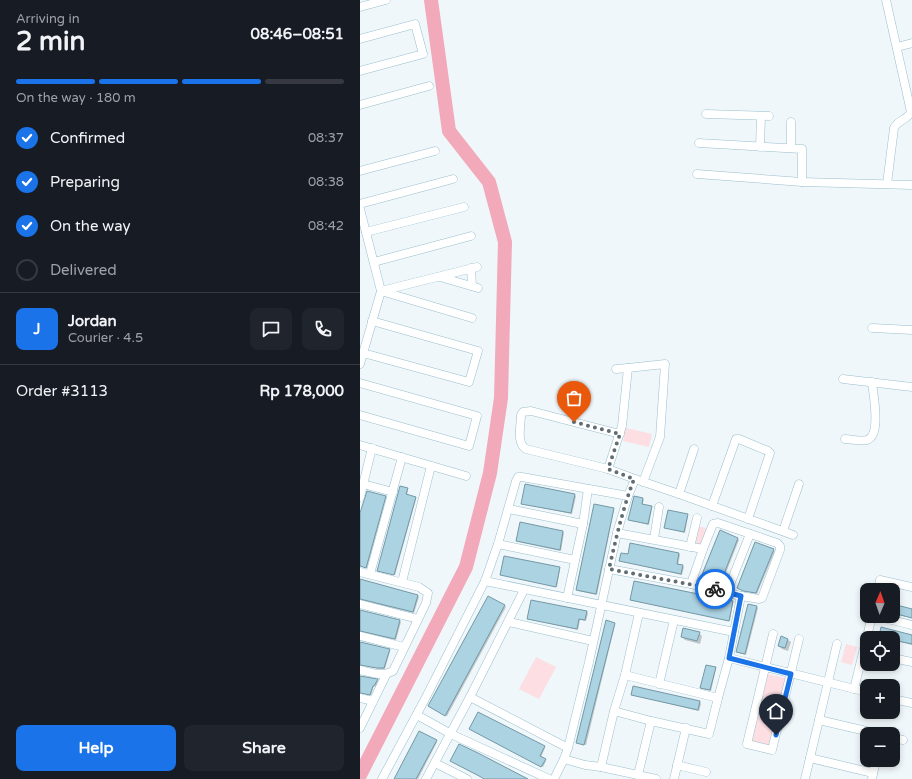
<!DOCTYPE html>
<html lang="en">
<head>
<meta charset="utf-8">
<style>
	body { margin:0; font-family:"Varela Round",sans-serif; background:#20242c; color:#f1f3f6; height:100vh; display:flex; flex-direction:column; font-size:15px; white-space:nowrap }
	* { box-sizing:border-box; margin:0 }
	p { font-size:13px; color:#9ea1a6 }
	.icon { flex:none; width:22px; height:22px; fill:none; stroke:currentColor; stroke-width:2; stroke-linecap:round; stroke-linejoin:round }
	.map { position:relative; flex:1; overflow:hidden }
	.panel { display:flex; flex-direction:column; background:#171b24; width:360px }
	.panel>* { flex:none }
	.needle { width:26px; rotate:2deg }
	.fabs { position:absolute; left:500px; top:583px; display:grid; gap:8px }
	.fabs a { display:grid; place-items:center; width:40px; height:40px; border-radius:8px; background:#171b24; box-shadow:0 2px 6px #0003; font-size:20px }
	.pin { position:absolute; display:grid; place-items:center; width:34px; height:34px; color:#fff; margin:-41px -17px; border-radius:50% 50% 50% 0; rotate:-45deg; box-shadow:0 0 4px #0007 }
	.pin .icon { rotate:45deg }
	.courier { position:absolute; display:grid; place-items:center; width:40px; height:40px; margin:-20px; border:3px solid #1a73e8; border-radius:50%; background:#fff; color:#222; box-shadow:0 1px 5px #0007 }
	.head em { font-style:normal; font-weight:800 }
	.head div { display:flex; flex-direction:column-reverse }
	.head { display:flex; align-items:center; justify-content:space-between; height:68px; padding:0 16px }
	h1 { font-size:26px; font-weight:800; line-height:30px }
	.bar { display:grid; grid-template-columns:repeat(4,1fr); gap:6px 4px; align-content:center; height:48px; padding:0 16px }
	.bar i { height:5px; border-radius:3px; background:#363941 }
	.bar .current { background:#1a73e8 }
	.bar p { grid-column:span 4 }
	.line { display:flex; align-items:center; gap:10px; padding:0 16px; border-top:1px solid #363941 }
	.line div { flex:1 }
	.round { display:grid; place-items:center; flex:none; width:42px; height:42px; border-radius:8px; background:#20242c }
	ol { padding:0 16px; list-style:none }
	li { display:flex; align-items:center; gap:12px; height:44px }
	li p { margin-inline-start:auto }
	li .icon { padding:4px; border-radius:50%; background:#1a73e8; color:#fff; stroke-width:4 }
	li:last-child { color:#9ea1a6 }
	li i { width:22px; height:22px; border:2px solid #363941; border-radius:50% }
	.action { display:flex; gap:8px; margin-top:auto; padding:8px 16px }
	.action a { flex:1; height:46px; border-radius:8px; background:#1a73e8; color:#fff; font-size:16px; font-weight:800; line-height:46px; text-align:center }
	.action a+a { background:#20242c; color:#f1f3f6 }
	main { display:flex; flex:1; min-height:0 }
	.map>svg:first-child { display:block }
</style>
</head>
<body>
<main>
<section class="panel">
<div class="head"><div><h1>2 min</h1><p>Arriving in</p></div><em>08:46–08:51</em></div>
<div class="bar"><i class="current"></i><i class="current"></i><i class="current"></i><i></i><p>On the way · 180 m</p></div>
<ol>
<li><svg class="icon" aria-label="check" viewBox="0 0 24 24"><path d="M5 12l5 5 9-10"/></svg>Confirmed<p>08:37</p></li>
<li><svg class="icon" aria-label="check" viewBox="0 0 24 24"><path d="M5 12l5 5 9-10"/></svg>Preparing<p>08:38</p></li>
<li><svg class="icon" aria-label="check" viewBox="0 0 24 24"><path d="M5 12l5 5 9-10"/></svg>On the way<p>08:42</p></li>
<li><i></i>Delivered</li>
</ol>
<div class="line" style="height:72px"><b class="round" style="background:#1a73e8;color:#fff">J</b><div><b>Jordan</b><p>Courier · 4.5</p></div><a class="round"><svg class="icon" aria-label="chat" viewBox="0 0 24 24"><path d="M4 5h16v11H9l-5 4z"/></svg></a><a class="round"><svg class="icon" aria-label="phone" viewBox="0 0 24 24"><path d="M5 4h4l2 5-3 2q2 4 5 5l2-3 5 2v4C11 20 4 13 5 4z"/></svg></a></div>
<div class="line" style="height:52px"><div>Order #3113</div><b>Rp 178,000</b></div>
<div class="action"><a>Help</a><a>Share</a></div>
</section>
<div class="map">
<svg width="552" height="779" viewBox="0 0 552 779">
	<rect width="100%" height="100%" fill="#f0f7fa"/>
	<g fill="#fcdee3">
		<path d="M266 428 292 434 289 447 263 441Z"/>
		<path d="M337 526 346 528 343 545 334 544Z"/>
		<path d="M486 644 497 647 492 665 481 662Z"/>
		<path d="M176 657 196 667 179 699 159 689Z"/>
		<path d="M407 674 426 678 409 746 390 742Z"/>
	</g>
	<g fill="#0003">
		<path d="M47 489 48 490 47 496 56 499 35 575 19 571Z"/>
		<path d="M214 495 216 496 212 514 164 504Z"/>
		<path d="M25 497 26 498 7 568 0 566V519Z"/>
		<path d="M282 499 284 500 282 505 292 508 289 525 270 520Z"/>
		<path d="M253 509 254 510 237 595 218 591 217 590Z"/>
		<path d="M327 515 328 516 325 533 306 528Z"/>
		<path d="M161 523 203 532 204 533 201 551 159 542 157 541Z"/>
		<path d="M378 539 379 540 361 585 343 578Z"/>
		<path d="M413 550 415 551 397 594 379 589 378 588Z"/>
		<path d="M319 554 320 555 318 565 324 567 322 575 261 561 268 555Z"/>
		<path d="M199 568 200 569 197 587 141 575Z"/>
		<path d="M0 580 58 596 59 597 54 613 0 600Z"/>
		<path d="M271 600 372 602 373 603 370 621Z"/>
		<path d="M533 605 552 610V618L533 614Z"/>
		<path d="M145 606 146 607 87 716 70 707 69 706Z"/>
		<path d="M397 607 398 608 386 655 379 653 377 652Z"/>
		<path d="M0 611 40 621 41 622 36 640 0 632Z"/>
		<path d="M226 612 228 613 226 621 220 620 218 630 169 619Z"/>
		<path d="M254 624 255 625 226 745 218 743Z"/>
		<path d="M339 633 342 636 340 644 325 640 322 637Z"/>
		<path d="M520 636H552V645L533 640V638H525Z"/>
		<path d="M421 638 428 640 431 642 428 651 422 649 419 646Z"/>
		<path d="M0 643 30 651 25 669H19L3 665 0 666Z"/>
		<path d="M355 668 356 669 351 691 342 689 341 688Z"/>
		<path d="M0 677 18 681 16 687 14 686 11 695 0 694Z"/>
		<path d="M274 687 340 702 341 704 339 711 273 695Z"/>
		<path d="M111 730 184 747 185 748 181 757 186 761 183 767Z"/>
		<path d="M76 741 77 742 58 779H35Z"/>
	</g>
	<g fill="none" stroke-linecap="round" stroke-linejoin="round">
		<path stroke="#f2a9b9" stroke-width="14" d="M0 775 106 567 130 473 141 398 145 242 129 182 89 131 71 0"/>
	</g>
	<g fill="#acd3e2" stroke="#7398a6">
		<path d="M165 484 215 494 211 513 161 504Z"/>
		<path d="M40 486 48 488 46 494 56 497 34 575 17 571Z"/>
		<path d="M7 491 26 496 6 568 0 566V513Z"/>
		<path d="M274 496 283 498 282 504 292 506 288 524 268 520Z"/>
		<path d="M234 504 254 508 236 594 216 590Z"/>
		<path d="M308 510 328 514 324 532 304 528Z"/>
		<path d="M160 522 203 531 200 550 156 541Z"/>
		<path d="M360 530 378 538 360 584 341 577Z"/>
		<path d="M395 542 414 549 396 593 383 591 377 588Z"/>
		<path d="M270 543 319 553 317 564 323 565 321 574 259 561 261 553 268 554Z"/>
		<path d="M144 556 200 567 196 587 140 575Z"/>
		<path d="M0 579 58 595 53 612 0 599Z"/>
		<path d="M274 581 373 601 369 621 270 600Z"/>
		<path d="M128 596 145 605 85 716 68 706Z"/>
		<path d="M171 600 227 611 225 620 219 619 217 629 167 619Z"/>
		<path d="M388 604 397 606 385 654 376 652Z"/>
		<path d="M533 604 552 609V618L533 613Z"/>
		<path d="M0 610 40 620 35 639 0 631Z"/>
		<path d="M246 620 255 623 224 745 216 743Z"/>
		<path d="M521 627 552 635V644L533 640V638L519 636Z"/>
		<path d="M323 628 340 632 337 641 321 637Z"/>
		<path d="M421 636 428 639 425 648 418 646Z"/>
		<path d="M0 642 30 649 24 668H17L0 665Z"/>
		<path d="M346 665 356 667 350 690 340 688Z"/>
		<path d="M0 676 18 679 14 686H13L10 695 0 693Z"/>
		<path d="M273 686 340 701 338 710 271 695Z"/>
		<path d="M118 712 185 746 180 756 186 759 181 767 109 729Z"/>
		<path d="M59 731 77 740 56 779H34Z"/>
		<path d="M99 744 118 753 168 779H124L121 777 90 761Z"/>
	</g>
	<g fill="none" stroke-linecap="round" stroke-linejoin="round">
		<g stroke="#99bfce" stroke-width="9">
			<g id="minor">
				<path d="M526 0 551 112C547 120 538 120 534 128L527 184"/>
				<path d="M0 7 26 0"/>
				<path d="M0 39 55 24 63 54 0 71"/>
				<path d="M537 47 552 43"/>
				<path d="M0 105 69 86"/>
				<path d="M346 114 409 116"/>
				<path d="M431 122V148"/>
				<path d="M400 147 401 116"/>
				<path d="M0 171 75 151"/>
				<path d="M337 174 442 182V149L339 143"/>
				<path d="M442 182 552 185"/>
				<path d="M0 204 93 179"/>
				<path d="M0 209 21 291 0 364"/>
				<path d="M6 232 104 207"/>
				<path d="M14 262 111 236"/>
				<path d="M111 268 112 286"/>
				<path d="M80 277 118 288"/>
				<path d="M21 291 117 267"/>
				<path d="M21 291 112 318"/>
				<path d="M512 328 552 330"/>
				<path d="M3 353 109 382 118 351 12 321"/>
				<path d="M256 369 268 368"/>
				<path d="M483 379 552 387"/>
				<path d="M0 383 117 416 109 446 0 415"/>
				<path d="M485 439C492 439 501 442 507 440 522 435 513 394 512 382"/>
				<path d="M0 445 106 476"/>
				<path d="M248 469 166 449C156 443 161 425 161 415L163 412 171 411 260 434"/>
				<path d="M275 479 248 469 262 426 268 368 305 364 300 437 283 482"/>
				<path d="M3 484 33 492"/>
				<path d="M319 494 334 449"/>
				<path d="M268 496 275 479 319 494 433 535"/>
				<path d="M0 497 12 448"/>
				<path d="M352 506 376 439H379L408 451 410 453 388 519"/>
				<path d="M149 509 223 524"/>
				<path d="M423 531 439 484"/>
				<path d="M257 533 343 549"/>
				<path d="M294 539 299 507"/>
				<path d="M138 544 215 560"/>
				<path d="M330 547 337 518"/>
				<path d="M249 569 331 584 381 596"/>
				<path d="M0 572 59 587 68 593 66 603 33 671C22 677 12 673 0 670"/>
				<path d="M10 574 42 457"/>
				<path d="M125 581 374 632"/>
				<path d="M42 582 71 466"/>
				<path d="M331 584 343 549 353 524 358 523 417 543 420 546V550L402 598 399 599 381 596 369 658 507 692"/>
				<path d="M518 590 520 580 552 587"/>
				<path d="M367 592 390 534"/>
				<path d="M207 598 223 524 228 489"/>
				<path d="M0 604 58 619"/>
				<path d="M516 616 552 625"/>
				<path d="M149 622 233 641"/>
				<path d="M413 634 387 744 412 750 439 639"/>
				<path d="M0 636 44 647"/>
				<path d="M533 658 552 662"/>
				<path d="M265 675 358 698 369 658"/>
				<path d="M299 684 314 620"/>
				<path d="M494 689 512 616"/>
				<path d="M110 697 208 748"/>
				<path d="M0 698 13 701"/>
				<path d="M533 699 552 703"/>
				<path d="M254 711 291 721"/>
				<path d="M57 715 91 734 189 779"/>
				<path d="M459 720 519 734"/>
				<path d="M0 728 26 675"/>
				<path d="M533 738 543 740"/>
				<path d="M450 758 513 773"/>
				<path d="M204 759 225 765 241 767 296 779"/>
				<path d="M75 763 107 779"/>
				<path d="M317 765 346 772"/>
				<path d="M241 767 254 711 265 675 279 613"/>
				<path d="M278 775 291 721 349 734 358 698"/>
				<path d="M22 779 65 699 125 581 138 544 156 481 158 477H162L268 496 257 533 229 662 208 748 204 759 194 779"/>
				<path d="M66 779 110 697 164 590"/>
				<path d="M314 779 326 728"/>
				<path d="M445 779 477 644"/>
				<path d="M512 779 516 760"/>
			</g>
		</g>
		<use href="#minor" stroke="#fff" stroke-width="8"/>
	</g>
	<g fill="none" stroke-linecap="round" stroke-linejoin="round">
		<path stroke="#606d72" stroke-width="4" stroke-dasharray="0 7.2" d="M214 422 260 434 248 469 274 479C263 508 256 538 249 569L355 589"/>
		<path stroke="#1a73e8" stroke-width="5" d="M355 589 381 596 369 658 431 674 416 735"/>
	</g>
</svg>
<div class="fabs">
<a><svg class="needle" viewBox="-14 -14 28 28"><path d="M0-13l5 13h-10z" fill="#e53935"/><path d="M0 13l5-13h-10z" fill="#9ea1a6"/></svg></a>
<a><svg class="icon" aria-label="locate" viewBox="0 0 24 24"><circle cx="12" cy="12" r="6"/><path d="M12 2v4M12 18v4M2 12h4M18 12h4"/></svg></a>
<a>+</a>
<a>−</a>
</div>
<div class="pin" style="left:214px;top:422px;background:#ea580c"><svg class="icon" aria-label="bag" viewBox="0 0 24 24"><path d="M5 8h14l-1 12H6zM9 8a3 3 0 0 1 6 0"/></svg></div>
<div class="pin" style="left:416px;top:735px;background:#1f2937"><svg class="icon" aria-label="home" viewBox="0 0 24 24"><path d="M3 11l9-7 9 7M6 9v11h12V9"/></svg></div>
<div class="courier" style="left:355px;top:589px"><svg class="icon" aria-label="bike" viewBox="0 0 24 24"><circle cx="6" cy="16" r="4"/><circle cx="18" cy="16" r="4"/><path d="M6 16l4-8h5l3 8M10 8l3 8H6M13 5h3"/></svg></div>
</div>
</main>
</body>
</html>
